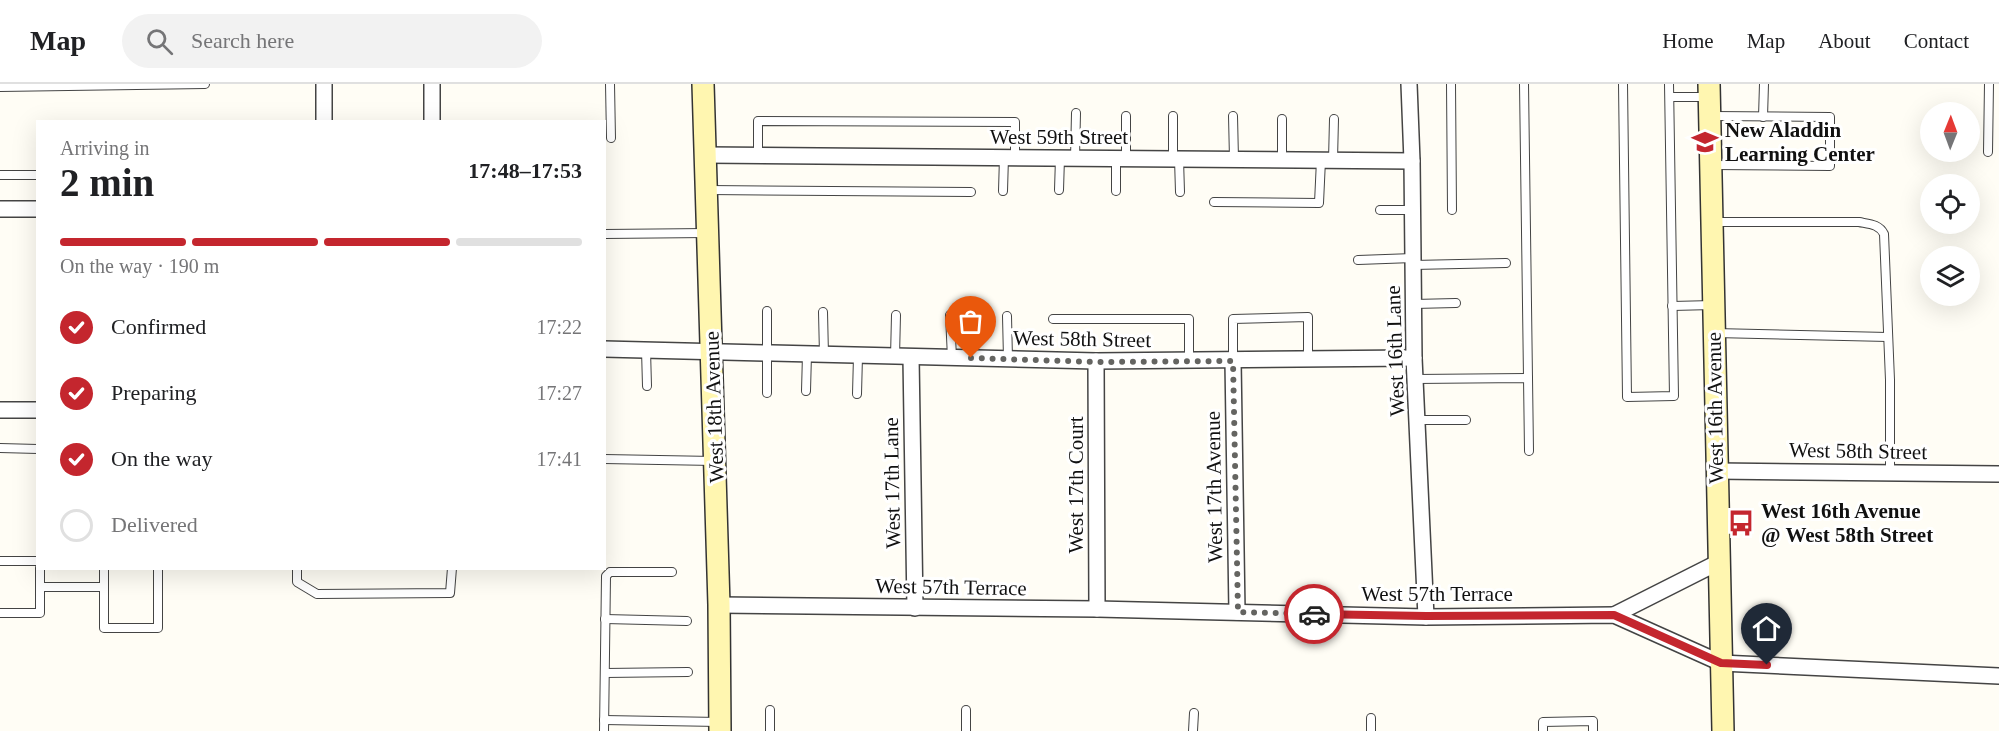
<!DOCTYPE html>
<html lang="en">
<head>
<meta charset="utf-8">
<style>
	body { margin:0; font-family:Georgia,serif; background:#f2f2f2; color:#202124; height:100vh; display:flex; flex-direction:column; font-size:22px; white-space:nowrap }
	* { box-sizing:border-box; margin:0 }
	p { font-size:20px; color:#757577 }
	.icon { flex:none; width:33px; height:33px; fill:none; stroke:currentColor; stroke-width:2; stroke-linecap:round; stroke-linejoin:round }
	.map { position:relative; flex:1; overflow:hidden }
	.details { position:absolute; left:36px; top:36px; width:570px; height:450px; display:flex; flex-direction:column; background:#fff; border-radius:0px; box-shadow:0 6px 24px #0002 }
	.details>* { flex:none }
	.needle { width:39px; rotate:1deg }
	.controls { position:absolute; left:1920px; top:18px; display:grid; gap:12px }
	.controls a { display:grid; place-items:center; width:60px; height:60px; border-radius:50%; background:#fff; box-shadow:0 6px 24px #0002; font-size:30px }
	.pin { position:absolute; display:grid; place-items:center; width:51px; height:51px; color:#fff; margin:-62px -26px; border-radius:50% 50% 50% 0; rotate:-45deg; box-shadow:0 0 6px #0007 }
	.pin .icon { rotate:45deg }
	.courier { position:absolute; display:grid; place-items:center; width:60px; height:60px; margin:-30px; border:4px solid #c4262e; border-radius:50%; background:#fff; color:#222; box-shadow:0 2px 8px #0007 }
	.overview em { font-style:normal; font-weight:600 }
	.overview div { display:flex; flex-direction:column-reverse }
	.overview { display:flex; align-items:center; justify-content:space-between; height:102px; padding:0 24px }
	h1 { font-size:39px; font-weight:600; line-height:45px }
	.bar { display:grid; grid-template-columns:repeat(4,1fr); gap:9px 6px; align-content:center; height:72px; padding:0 24px }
	.bar i { height:8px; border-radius:4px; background:#e0e0e0 }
	.bar .selected { background:#c4262e }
	.bar p { grid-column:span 4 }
	ol { padding:0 24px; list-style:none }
	li { display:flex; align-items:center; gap:18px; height:66px }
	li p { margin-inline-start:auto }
	li .icon { padding:6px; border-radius:50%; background:#c4262e; color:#fff; stroke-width:4 }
	li:last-child { color:#757577 }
	li i { width:33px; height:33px; border:3px solid #e0e0e0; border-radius:50% }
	header { display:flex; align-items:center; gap:36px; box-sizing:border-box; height:84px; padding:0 30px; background:#fff; border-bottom:2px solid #e0e0e0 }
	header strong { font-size:28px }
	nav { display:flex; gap:33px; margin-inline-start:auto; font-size:21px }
	.search { width:420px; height:54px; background:#f2f2f2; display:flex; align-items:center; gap:15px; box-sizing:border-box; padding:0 21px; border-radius:33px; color:#757577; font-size:22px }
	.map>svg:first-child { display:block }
</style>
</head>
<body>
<header>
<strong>Map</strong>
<div class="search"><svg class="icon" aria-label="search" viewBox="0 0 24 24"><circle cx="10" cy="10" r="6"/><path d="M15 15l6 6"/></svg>Search here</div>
<nav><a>Home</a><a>Map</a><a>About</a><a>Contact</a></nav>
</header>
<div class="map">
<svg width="1999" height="647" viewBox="0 0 1999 647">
	<rect width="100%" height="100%" fill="#fffdf5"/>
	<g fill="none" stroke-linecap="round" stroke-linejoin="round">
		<g stroke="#444" stroke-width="10">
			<g id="lane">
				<path d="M610 0 611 54"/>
				<path d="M1451 0 1452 126"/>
				<path d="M1524 0 1528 294"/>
				<path d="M1623 0 1627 313 1674 312 1669 0"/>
				<path d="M0 3 205 0"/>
				<path d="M1670 13H1707"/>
				<path d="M1233 32 1234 75"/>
				<path d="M1711 32 1830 33V82L1712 81"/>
				<path d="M1763 33 1764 0"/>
				<path d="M1282 35V75"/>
				<path d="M1988 68 1989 0"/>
				<path d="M758 71V37L1015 38V73"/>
				<path d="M1075 74 1076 29"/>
				<path d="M1126 74V32"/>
				<path d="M1173 75V32"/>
				<path d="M1179 75 1180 108"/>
				<path d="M1333 76 1334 35"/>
				<path d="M0 91H38"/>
				<path d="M708 106 971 108"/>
				<path d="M1059 106 1060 74"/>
				<path d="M1003 107 1004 73"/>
				<path d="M1116 107V74"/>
				<path d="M1214 118 1319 119 1321 76"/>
				<path d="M1380 126H1413"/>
				<path d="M1712 138H1859C1869 140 1879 140 1884 150L1890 296V389"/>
				<path d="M604 150 707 149"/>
				<path d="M1358 176 1413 174"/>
				<path d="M1413 181 1506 179"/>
				<path d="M1414 220 1456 219"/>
				<path d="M1672 222 1713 221"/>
				<path d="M823 228 824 271"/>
				<path d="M950 231 952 274"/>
				<path d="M1007 232 1008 275"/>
				<path d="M1053 235H1189V277"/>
				<path d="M1715 249 1888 253"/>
				<path d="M646 266 647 302"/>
				<path d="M895 273 896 231"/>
				<path d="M1233 276V235L1308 233V276"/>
				<path d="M1415 295 1528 294 1529 367"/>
				<path d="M806 307 807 270"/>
				<path d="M767 309V227"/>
				<path d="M857 310 858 272"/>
				<path d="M1417 336H1466"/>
				<path d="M0 364 38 365"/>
				<path d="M604 375 714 377"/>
				<path d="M0 477H38"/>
				<path d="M104 484V503"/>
				<path d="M297 484V498L317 510 450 509 452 484"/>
				<path d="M40 503H104V544H158V484"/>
				<path d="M0 529H40V484"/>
				<path d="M605 535 687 537"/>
				<path d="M605 589 688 588"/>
				<path d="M770 626V647"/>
				<path d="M966 626V647"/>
				<path d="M1371 634V647"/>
				<path d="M604 636 719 638"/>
				<path d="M604 647 606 492 610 488H672"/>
				<path d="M1193 647 1194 629"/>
				<path d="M1543 647V638L1593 637V647"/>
			</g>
		</g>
		<g stroke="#444" stroke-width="18">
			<g id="street">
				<path d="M324 0V38"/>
				<path d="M432 0V38"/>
				<path d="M1409 0 1412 77 1414 274 1426 533"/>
				<path d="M706 71 1412 77"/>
				<path d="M0 125H38"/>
				<path d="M604 265 1096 277 1414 274"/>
				<path d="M911 273 915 524"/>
				<path d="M1096 277 1097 525"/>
				<path d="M1233 277 1237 528"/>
				<path d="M0 326H38"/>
				<path d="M1716 387 1999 390"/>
				<path d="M719 521 1097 525 1426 533 1614 531 1721 579 1999 592"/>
				<path d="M1614 531 1719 478"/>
			</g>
		</g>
		<g stroke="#333" stroke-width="24">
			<g id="secondary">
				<path d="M703 0 719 521 720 647"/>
				<path d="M1709 0 1723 647"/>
			</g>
		</g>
		<use href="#lane" stroke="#fff" stroke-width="8"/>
		<use href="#street" stroke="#fff" stroke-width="15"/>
		<use href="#secondary" stroke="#fff6b0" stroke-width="21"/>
	</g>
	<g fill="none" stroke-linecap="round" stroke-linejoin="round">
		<path stroke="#646461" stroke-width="6" stroke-dasharray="0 10.8" d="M971 274 1096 278 1233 277 1238 528 1314 530"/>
		<path stroke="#c4262e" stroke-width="8" d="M1314 530 1426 532 1614 531 1721 579 1767 581"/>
	</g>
	<defs>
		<g id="school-bare" transform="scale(2.07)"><path d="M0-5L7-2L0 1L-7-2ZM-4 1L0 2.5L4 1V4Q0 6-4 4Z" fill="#c4262e" stroke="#fff" stroke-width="2.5" paint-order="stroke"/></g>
		<g id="bus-bare" transform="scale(2.07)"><path d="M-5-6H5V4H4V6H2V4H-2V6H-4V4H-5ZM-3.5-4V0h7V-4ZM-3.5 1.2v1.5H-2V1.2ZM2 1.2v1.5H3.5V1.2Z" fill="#c4262e" stroke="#fff" stroke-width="2.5" paint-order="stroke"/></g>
	</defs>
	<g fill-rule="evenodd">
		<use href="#school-bare" x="1705" y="58"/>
		<use href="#bus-bare" x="1741" y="439"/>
	</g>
	<g text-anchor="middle" stroke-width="6" stroke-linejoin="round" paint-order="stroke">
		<g font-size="21" font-weight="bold" fill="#111" stroke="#fff" text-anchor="start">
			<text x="1725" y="53">New Aladdin<tspan x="1725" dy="24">Learning Center</tspan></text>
			<text x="1761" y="434">West 16th Avenue<tspan x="1761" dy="24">@ West 58th Street</tspan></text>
		</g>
		<g font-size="21" fill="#111" stroke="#fff">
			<text x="1059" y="60">West 59th Street</text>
			<text transform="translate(1082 255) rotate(1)" y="7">West 58th Street</text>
			<text transform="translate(1395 267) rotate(-92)" y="7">West 16th Lane</text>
			<text transform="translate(714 323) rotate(-92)" y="7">West 18th Avenue</text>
			<text transform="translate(1715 324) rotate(-91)" y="7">West 16th Avenue</text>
			<text transform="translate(1858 367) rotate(1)" y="7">West 58th Street</text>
			<text transform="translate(892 399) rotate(-91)" y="7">West 17th Lane</text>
			<text transform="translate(1076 401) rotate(-90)" y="7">West 17th Court</text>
			<text transform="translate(1214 403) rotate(-91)" y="7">West 17th Avenue</text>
			<text transform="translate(951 503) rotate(1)" y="7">West 57th Terrace</text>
			<text x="1437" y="517">West 57th Terrace</text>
		</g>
	</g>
</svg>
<div class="controls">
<a><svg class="needle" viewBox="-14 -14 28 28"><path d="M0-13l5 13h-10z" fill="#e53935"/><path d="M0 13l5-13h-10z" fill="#757577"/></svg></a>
<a><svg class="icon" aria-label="locate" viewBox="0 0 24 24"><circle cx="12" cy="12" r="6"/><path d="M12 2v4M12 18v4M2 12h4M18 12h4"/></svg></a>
<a><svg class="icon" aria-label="layers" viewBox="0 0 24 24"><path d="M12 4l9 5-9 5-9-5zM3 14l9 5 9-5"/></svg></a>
</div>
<div class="pin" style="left:971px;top:274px;background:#ea580c"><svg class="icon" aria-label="bag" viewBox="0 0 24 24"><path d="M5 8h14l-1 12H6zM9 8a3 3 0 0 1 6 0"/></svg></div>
<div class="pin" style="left:1767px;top:581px;background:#1f2937"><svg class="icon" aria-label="home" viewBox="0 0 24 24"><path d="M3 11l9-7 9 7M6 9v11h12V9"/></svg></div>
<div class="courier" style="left:1314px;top:530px"><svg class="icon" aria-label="car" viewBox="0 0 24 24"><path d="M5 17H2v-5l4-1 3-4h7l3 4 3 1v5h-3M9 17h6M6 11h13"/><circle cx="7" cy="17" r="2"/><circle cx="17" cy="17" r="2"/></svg></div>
<section class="details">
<div class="overview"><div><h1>2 min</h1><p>Arriving in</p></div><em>17:48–17:53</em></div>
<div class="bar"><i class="selected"></i><i class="selected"></i><i class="selected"></i><i></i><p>On the way · 190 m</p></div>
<ol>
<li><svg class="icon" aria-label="check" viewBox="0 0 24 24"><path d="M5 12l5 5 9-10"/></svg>Confirmed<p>17:22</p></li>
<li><svg class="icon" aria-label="check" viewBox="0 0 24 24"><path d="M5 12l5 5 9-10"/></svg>Preparing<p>17:27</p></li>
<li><svg class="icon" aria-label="check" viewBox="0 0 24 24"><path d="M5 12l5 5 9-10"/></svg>On the way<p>17:41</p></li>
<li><i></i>Delivered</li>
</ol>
</section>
</div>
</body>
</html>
